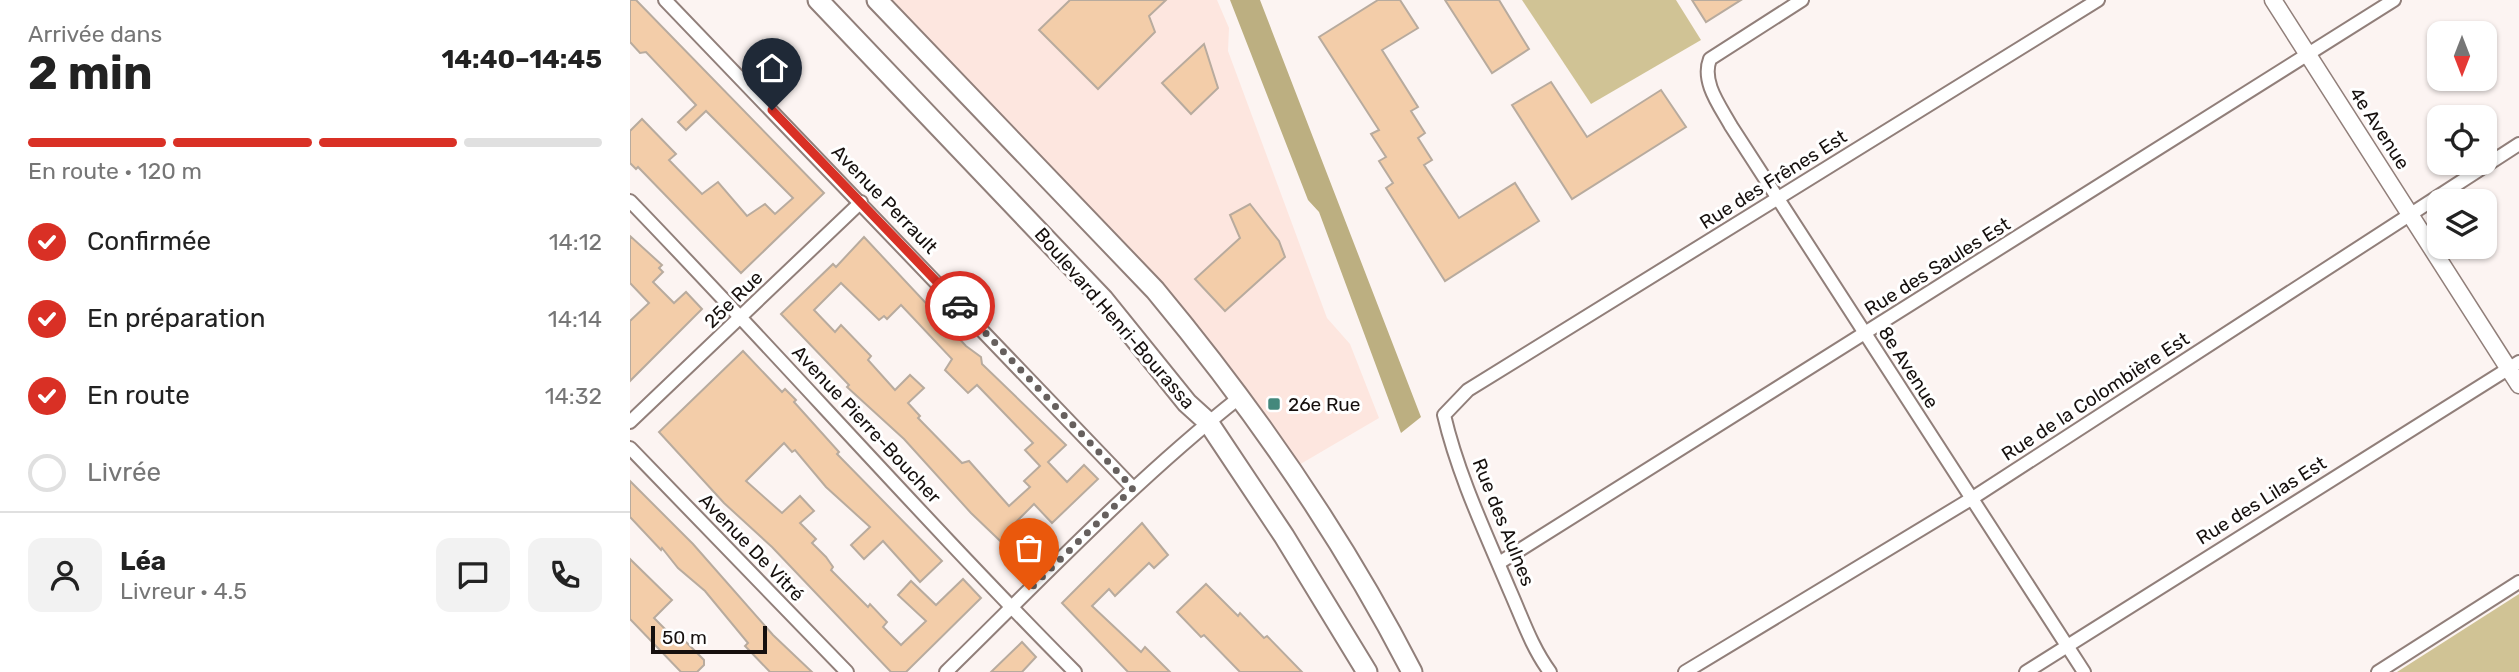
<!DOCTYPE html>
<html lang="fr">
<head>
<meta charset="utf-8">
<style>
	body { margin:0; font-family:Rubik,sans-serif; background:#f2f2f2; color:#222; height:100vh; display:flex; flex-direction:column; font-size:26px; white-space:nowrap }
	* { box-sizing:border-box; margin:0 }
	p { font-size:23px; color:#767676 }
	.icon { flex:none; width:38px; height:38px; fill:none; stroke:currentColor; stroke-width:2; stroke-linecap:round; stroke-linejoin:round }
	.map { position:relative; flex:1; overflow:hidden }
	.sheet { display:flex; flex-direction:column; background:#fff; width:630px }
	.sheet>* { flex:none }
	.needle { width:46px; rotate:180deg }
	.tools { position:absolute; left:1797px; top:21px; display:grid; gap:14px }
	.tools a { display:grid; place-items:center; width:70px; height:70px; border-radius:14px; background:#fff; box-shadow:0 2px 5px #0004; font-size:35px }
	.scale { position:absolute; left:21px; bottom:18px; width:116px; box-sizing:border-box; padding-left:7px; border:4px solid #16100e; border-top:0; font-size:19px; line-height:24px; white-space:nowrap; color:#16100e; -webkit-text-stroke:5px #fff; paint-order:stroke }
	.pin { position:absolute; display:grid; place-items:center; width:60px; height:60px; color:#fff; margin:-72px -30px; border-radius:50% 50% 50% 0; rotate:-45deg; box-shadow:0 0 7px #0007 }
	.pin .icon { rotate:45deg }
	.courier { position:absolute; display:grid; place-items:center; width:70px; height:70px; margin:-35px; border:5px solid #d93025; border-radius:50%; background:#fff; color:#222; box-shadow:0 2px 9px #0007 }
	.overview em { font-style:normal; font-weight:700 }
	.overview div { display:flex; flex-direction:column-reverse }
	.overview { display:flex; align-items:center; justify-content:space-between; height:119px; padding:0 28px }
	h1 { font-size:46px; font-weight:700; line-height:52px }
	.bar { display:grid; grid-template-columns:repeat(4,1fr); gap:10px 7px; align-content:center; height:84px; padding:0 28px }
	.bar i { height:9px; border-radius:5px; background:#e0e0e0 }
	.bar .current { background:#d93025 }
	.bar p { grid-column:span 4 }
	.line { display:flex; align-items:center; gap:18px; padding:0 28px; border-top:2px solid #e0e0e0 }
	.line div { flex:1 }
	.round { display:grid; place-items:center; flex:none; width:74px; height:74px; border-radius:14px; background:#f2f2f2 }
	ol { padding:0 28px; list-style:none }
	li { display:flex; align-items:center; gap:21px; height:77px }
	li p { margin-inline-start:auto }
	li .icon { padding:7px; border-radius:50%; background:#d93025; color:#fff; stroke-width:4 }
	li:last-child { color:#767676 }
	li i { width:38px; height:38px; border:4px solid #e0e0e0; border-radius:50% }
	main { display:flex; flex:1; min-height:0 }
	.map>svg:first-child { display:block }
</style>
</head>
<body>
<main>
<section class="sheet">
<div class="overview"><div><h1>2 min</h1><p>Arrivée dans</p></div><em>14:40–14:45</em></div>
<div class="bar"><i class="current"></i><i class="current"></i><i class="current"></i><i></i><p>En route · 120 m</p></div>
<ol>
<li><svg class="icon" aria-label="check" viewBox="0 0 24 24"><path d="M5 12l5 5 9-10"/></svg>Confirmée<p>14:12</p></li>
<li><svg class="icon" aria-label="check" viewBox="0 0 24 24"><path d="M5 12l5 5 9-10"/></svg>En préparation<p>14:14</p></li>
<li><svg class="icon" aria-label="check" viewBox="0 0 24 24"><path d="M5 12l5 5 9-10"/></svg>En route<p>14:32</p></li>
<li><i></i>Livrée</li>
</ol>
<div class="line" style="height:126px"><a class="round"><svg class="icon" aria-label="person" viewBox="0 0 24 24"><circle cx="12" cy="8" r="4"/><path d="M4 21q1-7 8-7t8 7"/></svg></a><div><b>Léa</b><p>Livreur · 4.5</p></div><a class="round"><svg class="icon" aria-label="chat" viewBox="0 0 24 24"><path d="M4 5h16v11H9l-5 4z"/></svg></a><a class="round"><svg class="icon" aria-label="phone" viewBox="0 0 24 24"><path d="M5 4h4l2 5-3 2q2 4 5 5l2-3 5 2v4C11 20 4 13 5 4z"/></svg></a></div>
</section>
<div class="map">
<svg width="1889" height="672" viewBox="0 0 1889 672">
	<rect width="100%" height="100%" fill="#fcf4f2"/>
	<path fill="#fde6df" d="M247 0H587L599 28 598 51 697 318 720 344 749 418 662 469 598 382Z"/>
	<g fill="#d0c395">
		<path d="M892 0H1046L1071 40 961 104Z"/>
		<path d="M1889 594V672H1767Z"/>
	</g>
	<path fill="#bcaf81" d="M600 0H630L791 417 771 433 689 212 678 200Z"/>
	<g fill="#f3cda9" stroke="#b8ab9e" stroke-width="2" fill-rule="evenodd">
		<path d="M0 0H6L194 193 111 273 8 167 6 169 0 163V131L12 119 46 154 39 160 72 194 88 182 117 216 135 204 145 214 163 198 76 111 56 130 48 122 66 105 16 52 10 53 0 42Z"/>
		<path d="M440 0H536L519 16 525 32 468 89 409 30Z"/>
		<path d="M748 0H770L788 28 752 50 788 107 781 111 795 133 788 138 802 160 794 165 829 218 885 183 909 221 815 281 756 188 763 183 749 161 756 157 741 134 749 130 689 37Z"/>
		<path d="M815 0H869L899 49 862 73Z"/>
		<path d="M1062 0H1111L1076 22Z"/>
		<path d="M574 44 588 88 561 114 532 83Z"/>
		<path d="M921 82 957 137 1031 90 1056 127 942 199 882 105Z"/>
		<path d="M620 204 649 241 655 257 595 311 565 279 610 238 600 215Z"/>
		<path d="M0 236 32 265 29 268 33 272 23 282 44 303 56 292 72 309 0 381V321L19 303 0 283Z"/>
		<path d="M234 237 336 346 351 357 352 364 436 445 418 462 437 482 454 465 468 479 422 523 404 504 385 523 403 542 387 557 341 513 274 439 217 387 219 385 151 314 203 264 206 267ZM211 283 249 320 254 316 257 319 271 305 322 359 315 370 338 393 347 385 403 443 395 450 410 466 394 481 400 487 379 506 339 461 332 463 288 418 290 416 278 403 294 388 280 375 265 390 238 360 241 356 211 325 205 332 184 310Z"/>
		<path d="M113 351 152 392 155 389 166 400 164 402 209 452 207 454 312 561 290 582 253 541 234 559 221 545 240 527 196 487 165 450 162 452 154 443 116 481 152 513 170 496 184 511 170 523 186 539 182 543 196 557 203 567 201 570 238 607 240 604 257 622 253 627 271 645 296 621 268 595 281 581 306 605 333 579 351 598 276 672H261L142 547 94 503 29 432Z"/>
		<path d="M0 481 63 544 143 635 182 672H140L115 646 118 643 75 591 48 568 32 548 31 550 0 517Z"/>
		<path d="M512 523 538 555 524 568 519 563 485 596 479 589 462 606 511 652 515 647 540 672H498L432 603Z"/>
		<path d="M0 559 42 600 24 618 46 640 50 636 74 660V665L67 672H51L0 619Z"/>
		<path d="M576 584 608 616 610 613 634 638 637 636 672 672H610L574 635 571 637 547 612Z"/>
		<path d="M392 642 406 657 392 672H361Z"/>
	</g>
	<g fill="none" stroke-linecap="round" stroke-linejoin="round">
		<g stroke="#917f7a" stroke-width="16">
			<g id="minor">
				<path d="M35 0 503 488"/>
				<path d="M1172 0 1080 59C1071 82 1090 106 1101 126L1454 672"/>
				<path d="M0 201C150 356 293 519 445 672"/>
				<path d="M0 422 231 202"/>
				<path d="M0 448 217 672"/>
				<path d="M869 563 1764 0"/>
				<path d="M316 672C412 578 505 480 610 397"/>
				<path d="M920 672C902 648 892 618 880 591 856 534 828 475 814 415L838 390 1468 0"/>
				<path d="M1055 672 1341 499 1889 144"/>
				<path d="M1396 672 1889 362"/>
				<path d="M1748 672 1889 582"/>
			</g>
		</g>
		<g stroke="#917f7a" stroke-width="19">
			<path id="tertiary" d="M1643 0 1889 385"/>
		</g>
		<g stroke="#917f7a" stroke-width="23">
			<g id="secondary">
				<path d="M188 0 473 299 557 403 578 422 654 536 737 672"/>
				<path d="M247 0 525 290C624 409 711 534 782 672"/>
			</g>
		</g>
		<use href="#minor" stroke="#fff" stroke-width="12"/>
		<use href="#tertiary" stroke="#fff" stroke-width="16"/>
		<use href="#secondary" stroke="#fff" stroke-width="19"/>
	</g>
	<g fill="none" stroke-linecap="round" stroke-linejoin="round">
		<path stroke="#66605e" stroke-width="7" stroke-dasharray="0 12.6" d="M330 306 503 488 399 590"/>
		<path stroke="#d93025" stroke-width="9" d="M142 110 330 306"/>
	</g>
	<rect fill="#44887c" stroke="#fff" stroke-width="2.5" x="637" y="397" width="14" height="14" rx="3.5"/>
	<g text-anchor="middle" stroke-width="6" stroke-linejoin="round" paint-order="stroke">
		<g font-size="19" fill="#16100e" stroke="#fff">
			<text transform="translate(1750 128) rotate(57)" y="7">4e Avenue</text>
			<text transform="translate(1143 179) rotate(-32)" y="7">Rue des Frênes Est</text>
			<text transform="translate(255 199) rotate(46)" y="7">Avenue Perrault</text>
			<text transform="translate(1307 266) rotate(-32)" y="7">Rue des Saules Est</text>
			<text transform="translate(103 299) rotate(-44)" y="7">25e Rue</text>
			<text transform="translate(485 318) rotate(49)" y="7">Boulevard Henri-Bourassa</text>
			<text transform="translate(1279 367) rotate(57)" y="7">8e Avenue</text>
			<text transform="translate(1465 396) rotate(-33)" y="7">Rue de la Colombière Est</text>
			<text transform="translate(237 424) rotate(47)" y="7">Avenue Pierre-Boucher</text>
			<text transform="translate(1631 500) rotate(-32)" y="7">Rue des Lilas Est</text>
			<text transform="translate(874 522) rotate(68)" y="7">Rue des Aulnes</text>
			<text transform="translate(122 547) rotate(46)" y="7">Avenue De Vitré</text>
		</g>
		<g font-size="19" fill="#16100e" stroke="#fff" text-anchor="start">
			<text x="658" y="411">26e Rue</text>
		</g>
	</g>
</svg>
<div class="tools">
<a><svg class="needle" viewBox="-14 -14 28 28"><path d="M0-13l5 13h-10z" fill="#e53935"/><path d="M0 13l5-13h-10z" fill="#767676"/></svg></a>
<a><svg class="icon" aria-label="locate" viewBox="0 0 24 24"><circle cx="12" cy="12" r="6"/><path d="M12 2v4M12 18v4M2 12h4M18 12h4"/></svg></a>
<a><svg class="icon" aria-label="layers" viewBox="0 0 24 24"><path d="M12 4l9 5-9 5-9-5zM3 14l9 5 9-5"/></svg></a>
</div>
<div class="scale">50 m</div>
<div class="pin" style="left:399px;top:590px;background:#ea580c"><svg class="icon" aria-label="bag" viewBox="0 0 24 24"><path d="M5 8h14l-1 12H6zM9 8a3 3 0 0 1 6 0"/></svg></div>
<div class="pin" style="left:142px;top:110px;background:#1f2937"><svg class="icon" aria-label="home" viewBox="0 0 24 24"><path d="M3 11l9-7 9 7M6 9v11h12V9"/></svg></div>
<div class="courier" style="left:330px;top:306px"><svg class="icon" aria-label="car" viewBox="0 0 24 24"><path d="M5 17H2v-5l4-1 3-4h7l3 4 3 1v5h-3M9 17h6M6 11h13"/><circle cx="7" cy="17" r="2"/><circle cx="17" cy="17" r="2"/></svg></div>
</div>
</main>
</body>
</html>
